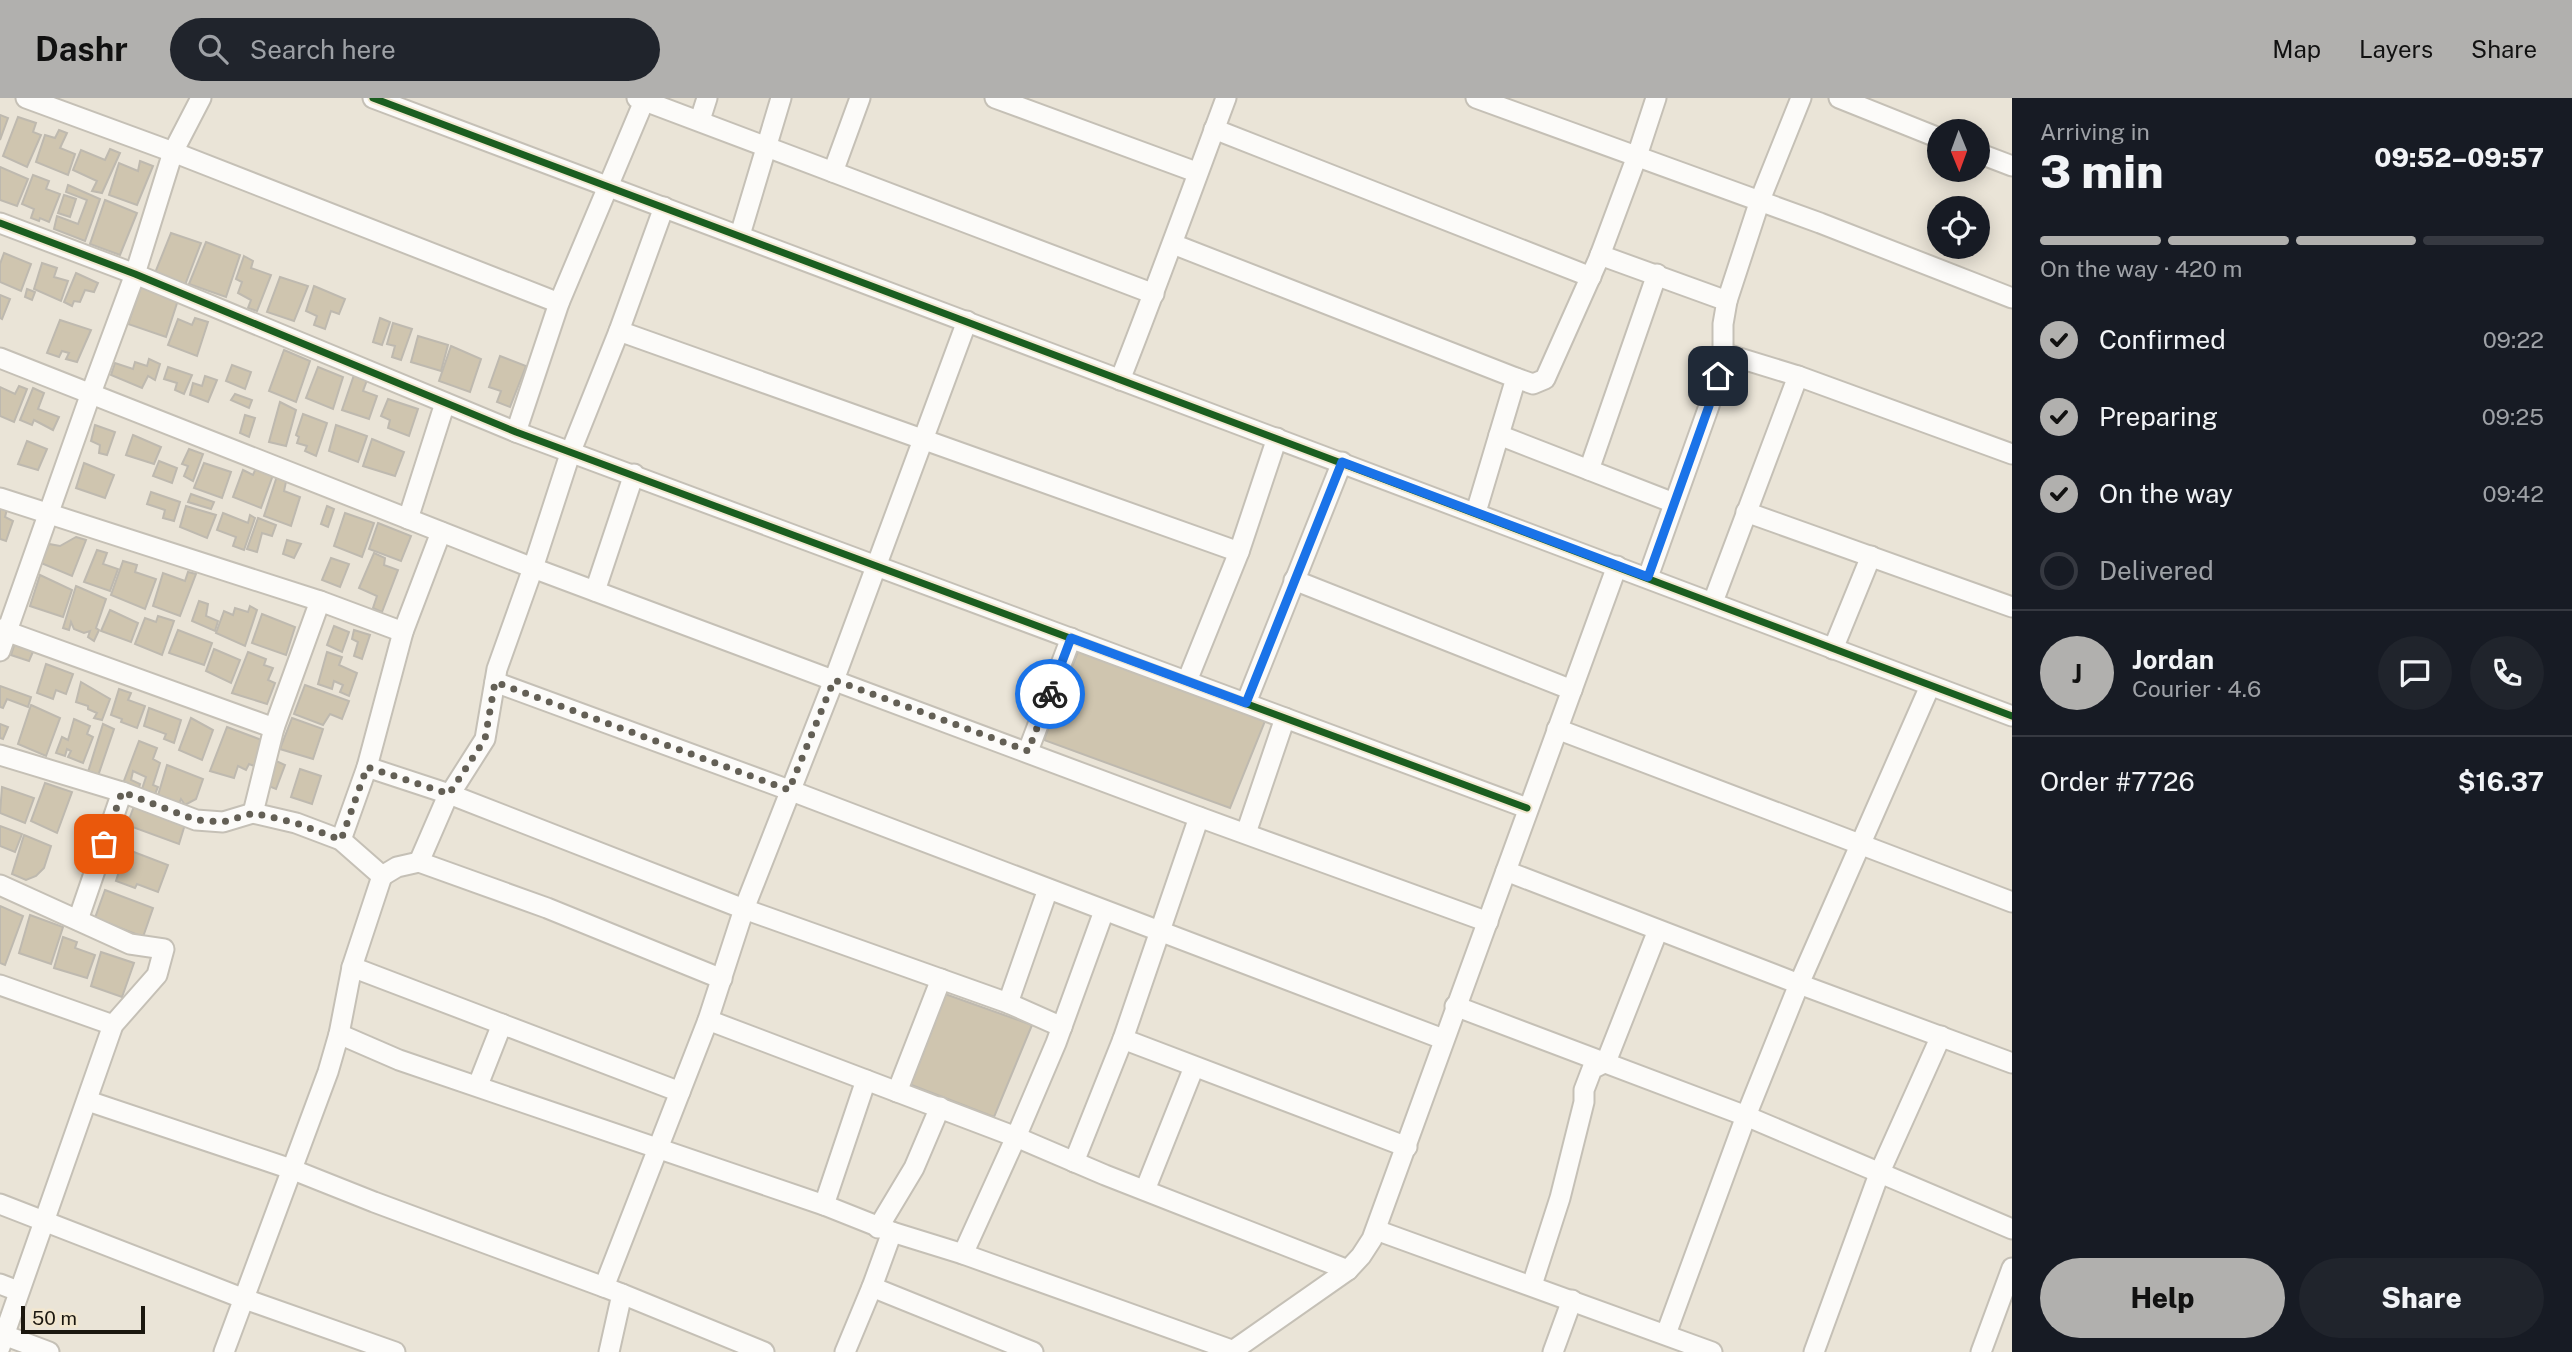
<!DOCTYPE html>
<html lang="en">
<head>
<meta charset="utf-8">
<style>
	body { margin:0; font-family:"Public Sans",sans-serif; background:#20242c; color:#f1f3f6; height:100vh; display:flex; flex-direction:column; font-size:26px; white-space:nowrap }
	* { box-sizing:border-box; margin:0 }
	p { font-size:23px; color:#9ea1a6 }
	.icon { flex:none; width:38px; height:38px; fill:none; stroke:currentColor; stroke-width:2; stroke-linecap:round; stroke-linejoin:round }
	.map { position:relative; flex:1; overflow:hidden }
	.details { display:flex; flex-direction:column; background:#171b24; width:560px }
	.details>* { flex:none }
	.needle { width:46px; rotate:179deg }
	.tools { position:absolute; left:1927px; top:21px; display:grid; gap:14px }
	.tools a { display:grid; place-items:center; width:63px; height:63px; border-radius:50%; background:#171b24; box-shadow:0 4px 18px #0003; font-size:35px }
	.scale { position:absolute; left:21px; bottom:18px; width:124px; box-sizing:border-box; padding-left:7px; border:4px solid #1b170f; border-top:0; font-size:19px; line-height:24px; white-space:nowrap; color:#1b170f; -webkit-text-stroke:5px #f2e7cf; paint-order:stroke }
	.pin { position:absolute; display:grid; place-items:center; width:60px; height:60px; color:#fff; margin:-30px; border-radius:14px; box-shadow:0 4px 10px #0006 }
	.courier { position:absolute; display:grid; place-items:center; width:70px; height:70px; margin:-35px; border:5px solid #1a73e8; border-radius:50%; background:#fff; color:#222; box-shadow:0 2px 9px #0007 }
	.overview em { font-style:normal; font-weight:800 }
	.overview div { display:flex; flex-direction:column-reverse }
	.overview { display:flex; align-items:center; justify-content:space-between; height:119px; padding:0 28px }
	h1 { font-size:46px; font-weight:800; line-height:52px }
	.bar { display:grid; grid-template-columns:repeat(4,1fr); gap:10px 7px; align-content:center; height:84px; padding:0 28px }
	.bar i { height:9px; border-radius:5px; background:#363941 }
	.bar .current { background:#b1b0ae }
	.bar p { grid-column:span 4 }
	.line { display:flex; align-items:center; gap:18px; padding:0 28px; border-top:2px solid #363941 }
	.line div { flex:1 }
	.round { display:grid; place-items:center; flex:none; width:74px; height:74px; border-radius:37px; background:#20242c }
	ol { padding:0 28px; list-style:none }
	li { display:flex; align-items:center; gap:21px; height:77px }
	li p { margin-inline-start:auto }
	li .icon { padding:7px; border-radius:50%; background:#b1b0ae; color:#111; stroke-width:4 }
	li:last-child { color:#9ea1a6 }
	li i { width:38px; height:38px; border:4px solid #363941; border-radius:50% }
	.cta { display:flex; gap:14px; margin-top:auto; padding:14px 28px }
	.cta a { flex:1; height:80px; border-radius:42px; background:#b1b0ae; color:#111; font-size:28px; font-weight:800; line-height:80px; text-align:center }
	.cta a+a { background:#20242c; color:#f1f3f6 }
	header { display:flex; align-items:center; gap:42px; box-sizing:border-box; height:98px; padding:0 35px; background:#b1b0ae; color:#111 }
	header strong { font-size:33px }
	nav { display:flex; gap:38px; margin-inline-start:auto; font-size:24px }
	.search { width:490px; height:63px; background:#20242c; display:flex; align-items:center; gap:18px; box-sizing:border-box; padding:0 24px; border-radius:38px; color:#9ea1a6; font-size:26px }
	main { display:flex; flex:1; min-height:0 }
	.map>svg:first-child { display:block }
</style>
</head>
<body>
<header>
<strong>Dashr</strong>
<div class="search"><svg class="icon" aria-label="search" viewBox="0 0 24 24"><circle cx="10" cy="10" r="6"/><path d="M15 15l6 6"/></svg>Search here</div>
<nav><a>Map</a><a>Layers</a><a>Share</a></nav>
</header>
<main>
<div class="map">
<svg width="2012" height="1254" viewBox="0 0 2012 1254">
	<rect width="100%" height="100%" fill="#eae4d7"/>
	<g fill="#cfc5af" stroke="#beb9af" stroke-width="2">
		<path d="M0 17 8 20 0 42Z"/>
		<path d="M18 19 36 25 33 34 41 37 27 69 3 58Z"/>
		<path d="M59 32 67 35 60 50 75 56 68 77 36 64 45 37 55 40Z"/>
		<path d="M110 51 120 55 102 95 92 93 97 83 73 72 81 52 105 62Z"/>
		<path d="M140 63 153 68 137 107 109 97 119 65 138 73Z"/>
		<path d="M0 69 28 81 17 108 0 102Z"/>
		<path d="M33 77 49 83 46 91 60 96 49 124 40 120 39 123 31 120 34 111 22 106Z"/>
		<path d="M68 87 100 101 85 143 54 131 57 118 78 126 87 102 66 94Z"/>
		<path d="M64 97 76 101 70 119 58 115Z"/>
		<path d="M105 102 137 115 120 157 90 146Z"/>
		<path d="M171 135 201 145 185 187 155 175Z"/>
		<path d="M206 144 240 157 226 199 189 186Z"/>
		<path d="M4 155 31 166 21 193 0 184V166Z"/>
		<path d="M244 158 253 163 251 170 271 177 257 213 248 210 251 202 238 195 242 184 236 181Z"/>
		<path d="M42 165 57 170 54 179 68 183 61 203 34 191Z"/>
		<path d="M76 175 98 185 94 194 85 192 80 204 74 203 72 208 64 204Z"/>
		<path d="M280 179 308 188 294 223 267 214Z"/>
		<path d="M314 188 345 201 339 216 331 213 325 231 314 227 317 218 306 213Z"/>
		<path d="M141 189 178 202 166 239 128 226Z"/>
		<path d="M27 191 35 194 32 202 25 199Z"/>
		<path d="M0 197 10 201 2 221 0 220Z"/>
		<path d="M195 220 208 224 197 258 168 247 178 221 192 227Z"/>
		<path d="M380 220 390 224 382 247 373 244Z"/>
		<path d="M60 222 91 232 77 264 66 261 69 255 62 253 59 259 47 255Z"/>
		<path d="M393 225 412 231 401 262 392 259 395 248 387 246Z"/>
		<path d="M418 238 448 247 441 273 411 264Z"/>
		<path d="M451 248 481 261 470 294 439 283Z"/>
		<path d="M284 252 310 263 296 304 269 293Z"/>
		<path d="M500 258 526 268 510 309 497 304 501 293 489 289Z"/>
		<path d="M149 261 160 266 155 282 148 278 142 290 111 277 115 265 133 271 135 264 147 268Z"/>
		<path d="M232 267 251 274 245 291 226 283Z"/>
		<path d="M168 269 192 277 184 296 175 292 177 285 164 281Z"/>
		<path d="M318 269 343 279 333 311 306 300Z"/>
		<path d="M354 277 367 282 363 293 377 298 369 321 342 312Z"/>
		<path d="M205 278 217 282 208 304 190 297 193 285 202 288Z"/>
		<path d="M19 288 27 291 14 324 0 318V289L15 296Z"/>
		<path d="M33 290 44 295 38 311 59 319 53 332 34 322 32 327 20 322Z"/>
		<path d="M235 296 252 302 249 310 231 302Z"/>
		<path d="M388 301 418 311 409 338 388 330 390 322 381 318Z"/>
		<path d="M280 304 296 312 286 348 269 344Z"/>
		<path d="M303 316 327 325 316 358 305 353 307 348 297 345 299 339 296 337Z"/>
		<path d="M245 317 255 320 249 339 240 335Z"/>
		<path d="M95 327 115 334 107 357 99 355 100 347 91 343Z"/>
		<path d="M336 327 367 338 358 364 329 353Z"/>
		<path d="M133 337 161 349 154 366 126 357Z"/>
		<path d="M372 341 404 354 395 378 363 368Z"/>
		<path d="M27 343 47 351 38 372 18 366Z"/>
		<path d="M189 351 203 356 193 383 184 378 188 368 182 366Z"/>
		<path d="M159 363 177 370 172 385 153 378Z"/>
		<path d="M84 365 114 377 105 400 76 390Z"/>
		<path d="M204 365 231 374 222 400 194 390Z"/>
		<path d="M256 370 273 377 261 410 233 399 243 372 253 377Z"/>
		<path d="M278 375 287 379 284 393 300 399 291 428 264 418Z"/>
		<path d="M151 394 180 404 174 423 163 420 165 412 147 406Z"/>
		<path d="M191 396 214 404 211 411 188 404Z"/>
		<path d="M0 408 7 411 5 419 13 423 6 443 0 441Z"/>
		<path d="M186 408 216 417 207 440 180 429Z"/>
		<path d="M327 408 334 411 328 429 321 426Z"/>
		<path d="M223 415 248 425 250 417 255 420 244 452 233 448 236 439 217 432Z"/>
		<path d="M345 415 374 425 362 459 334 448Z"/>
		<path d="M258 420 276 427 272 438 262 435 257 454 247 451Z"/>
		<path d="M378 425 411 438 401 463 369 451Z"/>
		<path d="M76 439 86 442 72 478 41 465 49 446 60 448Z"/>
		<path d="M287 442 301 446 294 460 283 456Z"/>
		<path d="M97 452 107 455 103 466 118 471 110 493 84 484Z"/>
		<path d="M374 455 385 460 384 467 398 472 382 514 373 510 377 498 359 490Z"/>
		<path d="M331 460 349 466 340 489 322 482Z"/>
		<path d="M123 463 137 467 135 474 156 481 145 511 111 497Z"/>
		<path d="M188 474 196 476 180 518 153 508 163 475 185 483Z"/>
		<path d="M40 477 72 492 63 519 30 508Z"/>
		<path d="M76 488 106 501 96 530 99 532 94 543 88 539 90 533 84 535 74 531 71 524 69 532 63 530Z"/>
		<path d="M199 503 208 506 206 518 218 523 215 533 192 523Z"/>
		<path d="M250 508 257 512 245 548 216 535 224 513 233 517 235 510 248 514Z"/>
		<path d="M110 512 138 525 131 544 101 533Z"/>
		<path d="M262 516 295 529 286 557 252 545Z"/>
		<path d="M158 518 174 523 162 557 135 546 145 520 156 524Z"/>
		<path d="M334 528 349 534 342 554 327 547Z"/>
		<path d="M178 532 212 545 204 567 169 555Z"/>
		<path d="M354 532 370 537 362 561 354 558 358 544 352 541Z"/>
		<path d="M16 542 35 549 29 563 11 557Z"/>
		<path d="M214 551 240 562 231 585 206 573Z"/>
		<path d="M1079 551 1267 618 1230 710 1044 642Z"/>
		<path d="M248 554 266 561 264 567 273 570 268 582 275 585 267 606 232 595Z"/>
		<path d="M327 554 342 559 339 567 357 575 349 598 340 594 343 587 334 583 332 591 318 586Z"/>
		<path d="M46 566 73 576 66 596 56 592 53 601 37 595Z"/>
		<path d="M81 584 110 601 102 622 94 620 97 615 88 611V608L76 604Z"/>
		<path d="M305 587 349 603 342 621 330 616 323 627 294 616Z"/>
		<path d="M0 588 31 599 28 609 7 601 3 610 0 609Z"/>
		<path d="M119 591 131 595 128 602 145 608 137 630 121 624 122 621 111 617Z"/>
		<path d="M31 607 60 620 46 658 18 646Z"/>
		<path d="M149 610 181 622 174 645 164 641 166 636 144 628Z"/>
		<path d="M191 620 213 632 202 662 179 652Z"/>
		<path d="M292 620 323 631 313 661 280 651Z"/>
		<path d="M74 621 90 628 87 636 93 639 83 665 68 659 71 653 67 651 65 658 56 655 62 639 68 642Z"/>
		<path d="M0 626 8 629 3 641 0 640Z"/>
		<path d="M103 626 114 631 98 678 88 674Z"/>
		<path d="M227 629 267 644 257 669 249 666 246 672 238 668 234 680 210 673Z"/>
		<path d="M139 643 157 650 153 661 160 665 153 687 158 689 153 701 140 697 146 679 133 673 131 682 140 686 138 693 122 688Z"/>
		<path d="M276 663 285 667 276 691 266 687Z"/>
		<path d="M167 667 203 681 196 701 185 707 181 701 177 710 156 704Z"/>
		<path d="M300 671 321 678 312 706 291 699Z"/>
		<path d="M45 685 72 694 57 735 31 723Z"/>
		<path d="M2 689 34 700 25 725 0 715Z"/>
		<path d="M136 703 186 723 179 746 127 727Z"/>
		<path d="M0 728 22 736 15 754 0 748Z"/>
		<path d="M24 737 51 748 44 770 36 778 26 782 12 776Z"/>
		<path d="M126 751 168 767 158 794 137 786 135 790 116 783Z"/>
		<path d="M105 792 153 810 143 839 95 820Z"/>
		<path d="M0 808 23 818 5 867 0 865Z"/>
		<path d="M30 817 63 829 51 866 19 855Z"/>
		<path d="M63 839 77 844 75 850 95 857 87 880 54 870Z"/>
		<path d="M101 854 134 865 122 899 91 888Z"/>
		<path d="M945 896 1032 927 994 1019 909 986Z"/>
	</g>
	<g fill="none" stroke-linecap="round" stroke-linejoin="round">
		<g stroke="#c5c0b6" stroke-width="23">
			<g id="minor">
				<path d="M26 0 173 54 559 205"/>
				<path d="M373 0 2012 618"/>
				<path d="M637 0 833 74"/>
				<path d="M860 0 833 74 1154 196"/>
				<path d="M995 0 1196 74"/>
				<path d="M1476 0 1820 125 2012 200"/>
				<path d="M1839 0 1939 40"/>
				<path d="M700 22 707 0"/>
				<path d="M1214 31 1591 179"/>
				<path d="M1978 55 2012 68"/>
				<path d="M664 109 619 233 571 353 533 470 497 571 485 641 445 704 419 764 547 810 722 881"/>
				<path d="M0 125 135 176 516 334 1527 710"/>
				<path d="M740 137 781 0"/>
				<path d="M1173 146 1516 280 1476 414"/>
				<path d="M1600 157 1727 203"/>
				<path d="M619 233 1239 454"/>
				<path d="M1723 255 1798 278 2012 356"/>
				<path d="M0 260 533 470 1199 719 1488 824"/>
				<path d="M1516 280 1533 286 1545 281 1599 160 1637 58 1656 0"/>
				<path d="M1120 282C1157 188 1191 94 1226 0"/>
				<path d="M516 334 559 205 644 3"/>
				<path d="M1499 337 1674 405"/>
				<path d="M1589 372 1657 176"/>
				<path d="M0 400 320 503 403 534"/>
				<path d="M1746 414 2012 509"/>
				<path d="M408 421 445 305"/>
				<path d="M1648 479 1709 308 1723 255V226L1727 203 1760 102 1801 0"/>
				<path d="M1294 482 1572 592"/>
				<path d="M595 493 634 376"/>
				<path d="M1713 504 1798 278"/>
				<path d="M0 531 274 630"/>
				<path d="M1833 551 1871 458"/>
				<path d="M0 553 91 295 135 176 173 54 201 0"/>
				<path d="M1187 583 1239 454 1277 340"/>
				<path d="M495 584 789 692 1443 941"/>
				<path d="M1246 605 1342 364"/>
				<path d="M1557 631 2012 804"/>
				<path d="M1028 653 1071 540"/>
				<path d="M0 657 122 694 196 722 223 724 253 715"/>
				<path d="M367 669 449 696 744 811 1008 905 1062 929"/>
				<path d="M1246 735 1285 620"/>
				<path d="M341 742 367 669 403 534 441 434"/>
				<path d="M1506 773 1799 886 2012 965"/>
				<path d="M382 778 397 769 419 764"/>
				<path d="M0 787 130 846 164 851 157 877 113 927 0 1249"/>
				<path d="M78 822 122 694"/>
				<path d="M352 869 680 994"/>
				<path d="M0 887 113 927"/>
				<path d="M1008 905 1048 791"/>
				<path d="M1455 908 1746 1018 2012 1131"/>
				<path d="M708 922 1016 1039 1105 1077 1348 1172"/>
				<path d="M339 936 399 962 824 1107 892 1134 872 1189 1033 1254"/>
				<path d="M1123 941 1407 1049"/>
				<path d="M478 987 502 926"/>
				<path d="M897 994 941 881"/>
				<path d="M88 1003 291 1071 374 1104 604 1189"/>
				<path d="M1074 1064 1123 941 1199 719"/>
				<path d="M1145 1092 1194 969"/>
				<path d="M0 1106 242 1200 395 1254"/>
				<path d="M824 1107 866 982"/>
				<path d="M878 1130 914 1070 940 1009"/>
				<path d="M1376 1132 1712 1254"/>
				<path d="M892 1134 963 1156 1016 1039 1056 945 1104 813"/>
				<path d="M963 1156 1237 1254"/>
				<path d="M0 1186 18 1193"/>
				<path d="M1532 1187 1560 1100 1584 1004V992L1592 971 1606 964 1658 832"/>
				<path d="M622 1196 764 1254"/>
				<path d="M1666 1236 1746 1018 1799 886 1930 588"/>
				<path d="M4 1237 49 1254"/>
				<path d="M224 1254 328 974 339 936 352 869 382 778 341 742 296 725 253 715 274 630 320 503"/>
				<path d="M609 1254 622 1196 604 1189 708 922 744 811 834 582 967 223"/>
				<path d="M845 1254 872 1189"/>
				<path d="M1231 1254 1348 1172 1361 1158 1372 1141 1617 468"/>
				<path d="M1553 1254 1572 1202"/>
				<path d="M1814 1254 1879 1076 1941 938"/>
				<path d="M1981 1254 2012 1170"/>
			</g>
		</g>
		<use href="#minor" stroke="#fcfbf9" stroke-width="19"/>
		<g stroke="#f2e7cf" stroke-width="11">
			<g id="cycleway">
				<path d="M373 0 2012 618"/>
				<path d="M0 125 135 176 516 334 1527 710"/>
			</g>
		</g>
		<use href="#cycleway" stroke="#1b5e20" stroke-width="7"/>
	</g>
	<g fill="none" stroke-linecap="round" stroke-linejoin="round">
		<path stroke="#635f55" stroke-width="7" stroke-dasharray="0 12.6" d="M104 746 122 694 196 722 223 724 254 715 296 725 341 742 367 669 449 696 485 641 495 584 789 692 834 582 1028 653 1050 596"/>
		<path stroke="#1a73e8" stroke-width="9" d="M1050 596 1071 540 1246 605 1342 364 1648 479 1709 308 1718 278"/>
	</g>
</svg>
<div class="tools">
<a><svg class="needle" viewBox="-14 -14 28 28"><path d="M0-13l5 13h-10z" fill="#e53935"/><path d="M0 13l5-13h-10z" fill="#9ea1a6"/></svg></a>
<a><svg class="icon" aria-label="locate" viewBox="0 0 24 24"><circle cx="12" cy="12" r="6"/><path d="M12 2v4M12 18v4M2 12h4M18 12h4"/></svg></a>
</div>
<div class="scale">50 m</div>
<div class="pin" style="left:104px;top:746px;background:#ea580c"><svg class="icon" aria-label="bag" viewBox="0 0 24 24"><path d="M5 8h14l-1 12H6zM9 8a3 3 0 0 1 6 0"/></svg></div>
<div class="pin" style="left:1718px;top:278px;background:#1f2937"><svg class="icon" aria-label="home" viewBox="0 0 24 24"><path d="M3 11l9-7 9 7M6 9v11h12V9"/></svg></div>
<div class="courier" style="left:1050px;top:596px"><svg class="icon" aria-label="bike" viewBox="0 0 24 24"><circle cx="6" cy="16" r="4"/><circle cx="18" cy="16" r="4"/><path d="M6 16l4-8h5l3 8M10 8l3 8H6M13 5h3"/></svg></div>
</div>
<section class="details">
<div class="overview"><div><h1>3 min</h1><p>Arriving in</p></div><em>09:52–09:57</em></div>
<div class="bar"><i class="current"></i><i class="current"></i><i class="current"></i><i></i><p>On the way · 420 m</p></div>
<ol>
<li><svg class="icon" aria-label="check" viewBox="0 0 24 24"><path d="M5 12l5 5 9-10"/></svg>Confirmed<p>09:22</p></li>
<li><svg class="icon" aria-label="check" viewBox="0 0 24 24"><path d="M5 12l5 5 9-10"/></svg>Preparing<p>09:25</p></li>
<li><svg class="icon" aria-label="check" viewBox="0 0 24 24"><path d="M5 12l5 5 9-10"/></svg>On the way<p>09:42</p></li>
<li><i></i>Delivered</li>
</ol>
<div class="line" style="height:126px"><b class="round" style="background:#b1b0ae;color:#111">J</b><div><b>Jordan</b><p>Courier · 4.6</p></div><a class="round"><svg class="icon" aria-label="chat" viewBox="0 0 24 24"><path d="M4 5h16v11H9l-5 4z"/></svg></a><a class="round"><svg class="icon" aria-label="phone" viewBox="0 0 24 24"><path d="M5 4h4l2 5-3 2q2 4 5 5l2-3 5 2v4C11 20 4 13 5 4z"/></svg></a></div>
<div class="line" style="height:91px"><div>Order #7726</div><b>$16.37</b></div>
<div class="cta"><a>Help</a><a>Share</a></div>
</section>
</main>
</body>
</html>
